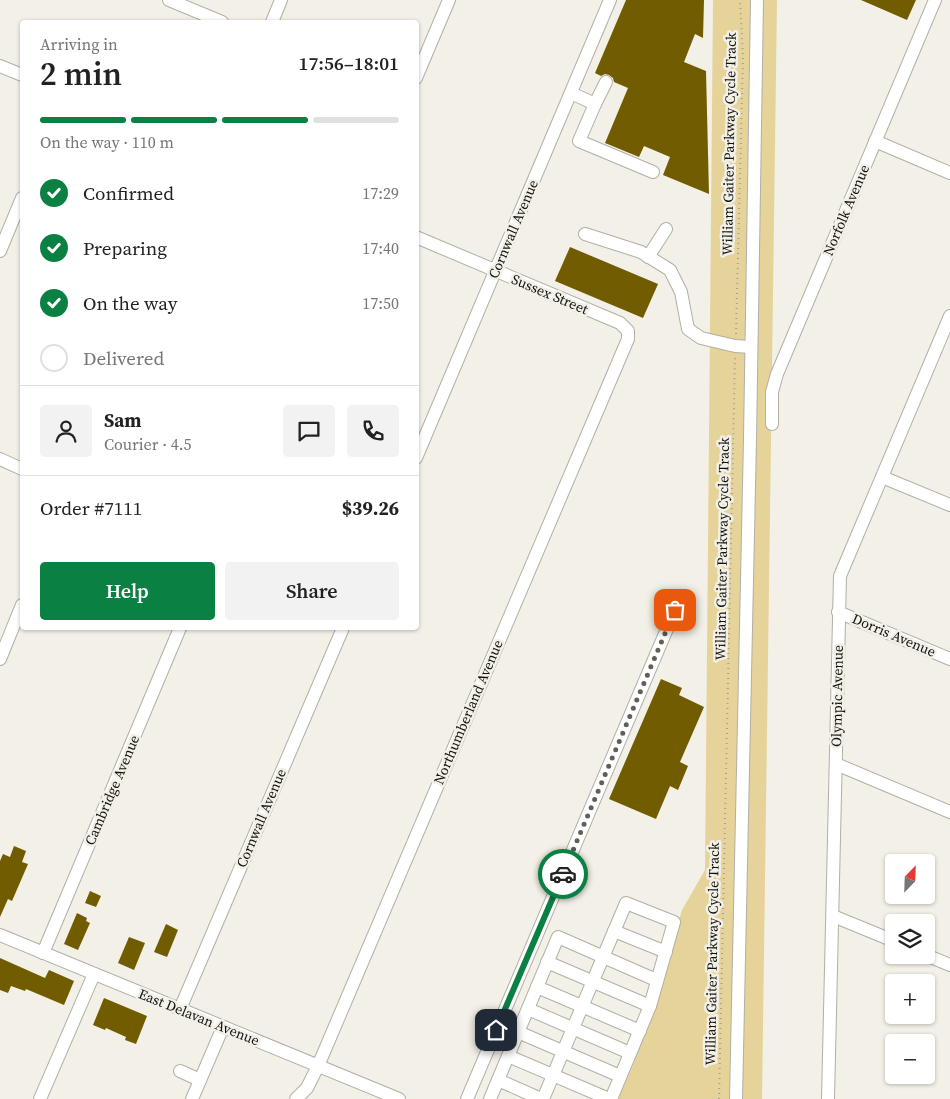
<!DOCTYPE html>
<html lang="en">
<head>
<meta charset="utf-8">
<style>
	body { margin:0; font-family:"Source Serif 4",serif; background:#f2f2f2; color:#222; height:100vh; display:flex; flex-direction:column; font-size:19px; white-space:nowrap }
	* { box-sizing:border-box; margin:0 }
	p { font-size:16px; color:#767676 }
	.icon { flex:none; width:28px; height:28px; fill:none; stroke:currentColor; stroke-width:2; stroke-linecap:round; stroke-linejoin:round }
	.map { position:relative; flex:1; overflow:hidden }
	.drawer { position:absolute; left:20px; top:20px; width:399px; height:610px; display:flex; flex-direction:column; background:#fff; border-radius:5px; box-shadow:0 1px 4px #0004 }
	.drawer>* { flex:none }
	.needle { width:32px; rotate:23deg }
	.controls { position:absolute; left:885px; top:854px; display:grid; gap:10px }
	.controls a { display:grid; place-items:center; width:50px; height:50px; border-radius:5px; background:#fff; box-shadow:0 1px 4px #0004; font-size:25px }
	.pin { position:absolute; display:grid; place-items:center; width:42px; height:42px; color:#fff; margin:-21px; border-radius:10px; box-shadow:0 2px 8px #0006 }
	.courier { position:absolute; display:grid; place-items:center; width:50px; height:50px; margin:-25px; border:4px solid #0b8043; border-radius:50%; background:#fff; color:#222; box-shadow:0 1px 6px #0007 }
	.overview em { font-style:normal; font-weight:600 }
	.overview div { display:flex; flex-direction:column-reverse }
	.overview { display:flex; align-items:center; justify-content:space-between; height:85px; padding:0 20px }
	h1 { font-size:32px; font-weight:600; line-height:38px }
	.bar { display:grid; grid-template-columns:repeat(4,1fr); gap:8px 5px; align-content:center; height:60px; padding:0 20px }
	.bar i { height:6px; border-radius:4px; background:#e0e0e0 }
	.bar .on { background:#0b8043 }
	.bar p { grid-column:span 4 }
	.line { display:flex; align-items:center; gap:12px; padding:0 20px; border-top:1px solid #e0e0e0 }
	.line div { flex:1 }
	.round { display:grid; place-items:center; flex:none; width:52px; height:52px; border-radius:5px; background:#f2f2f2 }
	ol { padding:0 20px; list-style:none }
	li { display:flex; align-items:center; gap:15px; height:55px }
	li p { margin-inline-start:auto }
	li .icon { padding:5px; border-radius:50%; background:#0b8043; color:#fff; stroke-width:4 }
	li:last-child { color:#767676 }
	li i { width:28px; height:28px; border:2px solid #e0e0e0; border-radius:50% }
	.cta { display:flex; gap:10px; margin-top:auto; padding:10px 20px }
	.cta a { flex:1; height:58px; border-radius:5px; background:#0b8043; color:#fff; font-size:20px; font-weight:600; line-height:58px; text-align:center }
	.cta a+a { background:#f2f2f2; color:#222 }
	.map>svg:first-child { display:block }
</style>
</head>
<body>
<div class="map">
<svg width="950" height="1099" viewBox="0 0 950 1099">
	<rect width="100%" height="100%" fill="#f3f0e7"/>
	<path fill="#e5d39a" d="M713 0H777L762 1099H618L634 1063 682 910 705 870Z"/>
	<g fill="#725c00">
		<path d="M626 0H704L703 38 695 34 684 62 706 71 709 194 663 175 670 157 644 146 639 157 605 143 628 88 614 82 613 78 609 75 605 74 601 76 595 73Z"/>
		<path d="M861 0H916L907 20Z"/>
		<path d="M570 247 658 284 643 318 555 281Z"/>
		<path d="M661 679 682 688 679 695 704 707 680 762 688 766 678 790 670 786 656 819 609 799Z"/>
		<path d="M14 846 26 851 22 862 28 864 12 901 8 899 0 917V861L3 854 10 857Z"/>
		<path d="M90 891 101 896 96 907 85 903Z"/>
		<path d="M77 913 87 918 86 921 90 923 78 950 64 944Z"/>
		<path d="M166 924 178 930 167 957 154 952Z"/>
		<path d="M129 937 145 943 134 970 118 963Z"/>
		<path d="M0 958 45 978 49 970 74 981 64 1005 26 989 25 991 11 986 8 993 0 990Z"/>
		<path d="M104 998 147 1016 136 1044 125 1040 126 1037 106 1028 105 1030 93 1025Z"/>
	</g>
	<g fill="none" stroke-linecap="round" stroke-linejoin="round">
		<g stroke="#b1afa6" stroke-width="14">
			<g id="minor">
				<path d="M169 0 222 22"/>
				<path d="M272 22 281 0"/>
				<path d="M0 66 22 75"/>
				<path d="M416 78 449 0"/>
				<path d="M571 93 595 104 606 82"/>
				<path d="M595 104 579 141 653 172"/>
				<path d="M875 141 950 173"/>
				<path d="M585 234 641 252 670 270 681 292 688 329 701 338 735 346 751 347"/>
				<path d="M0 251 22 198"/>
				<path d="M648 257 666 229"/>
				<path d="M772 424V392L777 374 935 0"/>
				<path d="M416 458 610 0"/>
				<path d="M0 459 22 469"/>
				<path d="M882 477 950 505"/>
				<path d="M838 612 950 659"/>
				<path d="M0 659 22 605"/>
				<path d="M836 764 950 812"/>
				<path d="M833 916 894 941"/>
				<path d="M614 931 666 952"/>
				<path d="M0 935 399 1099"/>
				<path d="M43 953 180 628"/>
				<path d="M926 955 950 965"/>
				<path d="M547 962 650 1006"/>
				<path d="M537 987 640 1031"/>
				<path d="M180 1009 343 628"/>
				<path d="M528 1009 630 1053"/>
				<path d="M518 1032 620 1076"/>
				<path d="M508 1056 609 1099"/>
				<path d="M180 1071 200 1080"/>
				<path d="M498 1080 541 1099"/>
				<path d="M40 1099 94 974"/>
				<path d="M192 1099 223 1027"/>
				<path d="M296 1099 307 1088 318 1066 628 339V331L620 323 416 237"/>
				<path d="M467 1099 681 596"/>
				<path d="M490 1099 558 937 656 980"/>
				<path d="M543 1099 626 903 674 922 650 1006 611 1099"/>
				<path d="M736 1099 750 439 757 0"/>
				<path d="M828 1099 840 576 950 316"/>
			</g>
		</g>
		<g stroke="#a19f98" stroke-width="2" stroke-dasharray="1 4" stroke-linecap="butt">
			<path d="M736 334 743 57 740 0"/>
			<path d="M719 1099 735 357"/>
		</g>
		<use href="#minor" stroke="#fff" stroke-width="12"/>
	</g>
	<g fill="none" stroke-linecap="round" stroke-linejoin="round">
		<path stroke="#615f5a" stroke-width="5" stroke-dasharray="0 9" d="M563 874 675 610"/>
		<path stroke="#0b8043" stroke-width="6" d="M496 1030 563 874"/>
	</g>
	<g text-anchor="middle" stroke-width="5" stroke-linejoin="round" paint-order="stroke">
		<g font-size="14" fill="#12110e" stroke="#f3f0e7">
			<text transform="translate(729 144) rotate(-89)" y="5">William Gaiter Parkway Cycle Track</text>
			<text transform="translate(846 210) rotate(-67)" y="5">Norfolk Avenue</text>
			<text transform="translate(513 229) rotate(-67)" y="5">Cornwall Avenue</text>
			<text transform="translate(550 294) rotate(23)" y="5">Sussex Street</text>
			<text transform="translate(722 549) rotate(-89)" y="5">William Gaiter Parkway Cycle Track</text>
			<text transform="translate(894 635) rotate(23)" y="5">Dorris Avenue</text>
			<text transform="translate(837 696) rotate(-89)" y="5">Olympic Avenue</text>
			<text transform="translate(468 712) rotate(-67)" y="5">Northumberland Avenue</text>
			<text transform="translate(112 790) rotate(-67)" y="5">Cambridge Avenue</text>
			<text transform="translate(261 818) rotate(-67)" y="5">Cornwall Avenue</text>
			<text transform="translate(712 954) rotate(-89)" y="5">William Gaiter Parkway Cycle Track</text>
			<text transform="translate(199 1017) rotate(22)" y="5">East Delavan Avenue</text>
		</g>
	</g>
</svg>
<div class="controls">
<a><svg class="needle" viewBox="-14 -14 28 28"><path d="M0-13l5 13h-10z" fill="#e53935"/><path d="M0 13l5-13h-10z" fill="#767676"/></svg></a>
<a><svg class="icon" aria-label="layers" viewBox="0 0 24 24"><path d="M12 4l9 5-9 5-9-5zM3 14l9 5 9-5"/></svg></a>
<a>+</a>
<a>−</a>
</div>
<div class="pin" style="left:675px;top:610px;background:#ea580c"><svg class="icon" aria-label="bag" viewBox="0 0 24 24"><path d="M5 8h14l-1 12H6zM9 8a3 3 0 0 1 6 0"/></svg></div>
<div class="pin" style="left:496px;top:1030px;background:#1f2937"><svg class="icon" aria-label="home" viewBox="0 0 24 24"><path d="M3 11l9-7 9 7M6 9v11h12V9"/></svg></div>
<div class="courier" style="left:563px;top:874px"><svg class="icon" aria-label="car" viewBox="0 0 24 24"><path d="M5 17H2v-5l4-1 3-4h7l3 4 3 1v5h-3M9 17h6M6 11h13"/><circle cx="7" cy="17" r="2"/><circle cx="17" cy="17" r="2"/></svg></div>
<section class="drawer">
<div class="overview"><div><h1>2 min</h1><p>Arriving in</p></div><em>17:56–18:01</em></div>
<div class="bar"><i class="on"></i><i class="on"></i><i class="on"></i><i></i><p>On the way · 110 m</p></div>
<ol>
<li><svg class="icon" aria-label="check" viewBox="0 0 24 24"><path d="M5 12l5 5 9-10"/></svg>Confirmed<p>17:29</p></li>
<li><svg class="icon" aria-label="check" viewBox="0 0 24 24"><path d="M5 12l5 5 9-10"/></svg>Preparing<p>17:40</p></li>
<li><svg class="icon" aria-label="check" viewBox="0 0 24 24"><path d="M5 12l5 5 9-10"/></svg>On the way<p>17:50</p></li>
<li><i></i>Delivered</li>
</ol>
<div class="line" style="height:90px"><a class="round"><svg class="icon" aria-label="person" viewBox="0 0 24 24"><circle cx="12" cy="8" r="4"/><path d="M4 21q1-7 8-7t8 7"/></svg></a><div><b>Sam</b><p>Courier · 4.5</p></div><a class="round"><svg class="icon" aria-label="chat" viewBox="0 0 24 24"><path d="M4 5h16v11H9l-5 4z"/></svg></a><a class="round"><svg class="icon" aria-label="phone" viewBox="0 0 24 24"><path d="M5 4h4l2 5-3 2q2 4 5 5l2-3 5 2v4C11 20 4 13 5 4z"/></svg></a></div>
<div class="line" style="height:65px"><div>Order #7111</div><b>$39.26</b></div>
<div class="cta"><a>Help</a><a>Share</a></div>
</section>
</div>
</body>
</html>
